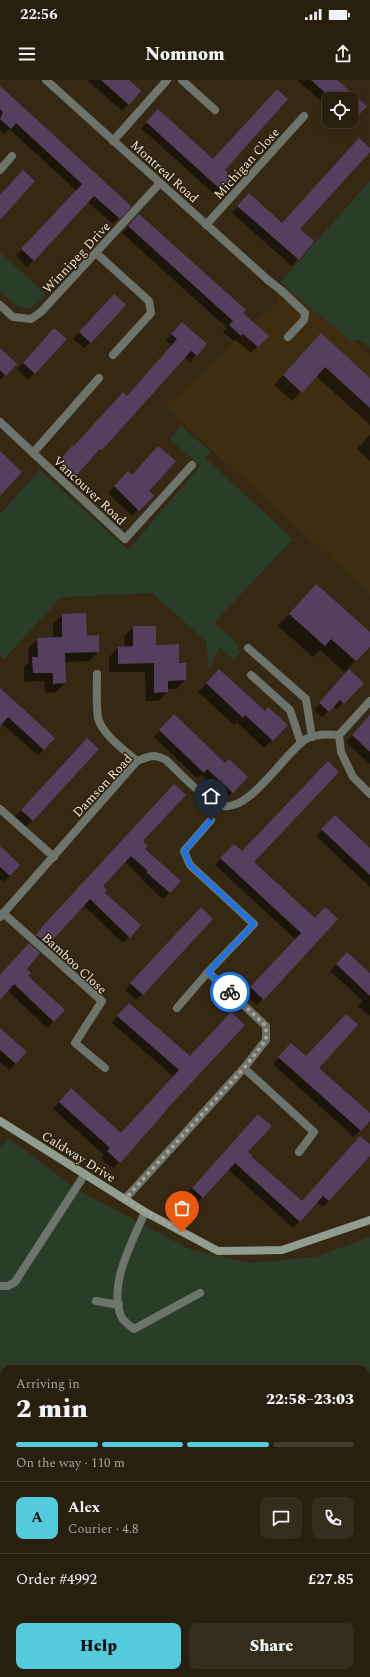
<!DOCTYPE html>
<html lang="en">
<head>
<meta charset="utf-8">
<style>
	body { margin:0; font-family:Spectral,serif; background:#342c1d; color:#f1f3f6; height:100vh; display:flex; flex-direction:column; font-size:15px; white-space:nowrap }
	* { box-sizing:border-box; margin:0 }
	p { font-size:13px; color:#a5a29e }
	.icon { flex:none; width:22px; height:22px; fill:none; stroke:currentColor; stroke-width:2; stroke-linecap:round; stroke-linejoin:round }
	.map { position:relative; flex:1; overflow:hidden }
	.side { position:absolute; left:0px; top:1285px; width:370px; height:312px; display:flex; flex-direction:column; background:#281f0f; border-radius:12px 12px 0 0; box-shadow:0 2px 10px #0003,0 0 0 1px #443d2f }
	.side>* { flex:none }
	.fabs { position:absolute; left:322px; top:12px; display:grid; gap:8px }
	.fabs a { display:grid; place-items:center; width:36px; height:36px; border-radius:8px; background:#281f0f; box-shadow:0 2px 10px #0003,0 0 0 1px #443d2f; font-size:20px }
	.pin { position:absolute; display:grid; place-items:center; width:34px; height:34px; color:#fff; margin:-41px -17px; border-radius:50% 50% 50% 0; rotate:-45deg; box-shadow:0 0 4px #0007 }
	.pin .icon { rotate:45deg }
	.courier { position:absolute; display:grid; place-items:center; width:40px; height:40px; margin:-20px; border:3px solid #1a73e8; border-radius:50%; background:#fff; color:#222; box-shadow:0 1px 5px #0007 }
	.head em { font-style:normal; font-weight:800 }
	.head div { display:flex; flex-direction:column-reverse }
	.head { display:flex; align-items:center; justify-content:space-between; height:68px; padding:0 16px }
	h1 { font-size:26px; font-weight:800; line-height:30px }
	.bar { display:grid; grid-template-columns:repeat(4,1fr); gap:6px 4px; align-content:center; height:48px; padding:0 16px }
	.bar i { height:5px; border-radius:3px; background:#443d2f }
	.bar .selected { background:#54cadd }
	.bar p { grid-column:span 4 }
	.line { display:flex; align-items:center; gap:10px; padding:0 16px; border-top:1px solid #443d2f }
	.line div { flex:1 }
	.round { display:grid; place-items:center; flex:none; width:42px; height:42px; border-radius:8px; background:#342c1d }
	.button { display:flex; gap:8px; margin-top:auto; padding:8px 16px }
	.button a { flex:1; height:46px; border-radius:8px; background:#54cadd; color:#111; font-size:16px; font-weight:800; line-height:46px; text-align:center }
	.button a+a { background:#342c1d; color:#f1f3f6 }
	.status { display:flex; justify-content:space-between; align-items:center; height:28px; padding:0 20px; background:#281f0f; direction:ltr }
	.status svg { height:11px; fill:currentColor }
	header { display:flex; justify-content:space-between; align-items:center; height:52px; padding:0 16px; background:#281f0f; font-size:18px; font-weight:800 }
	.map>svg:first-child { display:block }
</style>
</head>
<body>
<div class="status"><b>22:56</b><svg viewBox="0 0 49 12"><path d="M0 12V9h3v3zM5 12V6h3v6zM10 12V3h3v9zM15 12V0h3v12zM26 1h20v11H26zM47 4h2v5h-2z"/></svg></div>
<header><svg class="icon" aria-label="menu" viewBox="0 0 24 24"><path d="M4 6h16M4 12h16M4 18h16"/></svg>Nomnom<svg class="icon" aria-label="share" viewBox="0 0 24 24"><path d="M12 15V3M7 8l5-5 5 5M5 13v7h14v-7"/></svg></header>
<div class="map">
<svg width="370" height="1597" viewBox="0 0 370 1597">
	<rect width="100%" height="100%" fill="#362914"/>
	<path fill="#3e2d11" d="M274 204 289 206 333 241 370 275V514L165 327 278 222Z"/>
	<g fill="#2a3d29" fill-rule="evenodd">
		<path d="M370 101V268C364 263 360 257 352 262L280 202Z"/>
		<path d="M0 173 44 212 45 216C24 237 19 228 0 211Z"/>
		<path d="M181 346 211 372 205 378 293 459 215 541V544L236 562 240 572 234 580 220 567 209 588 206 561 152 513 61 517 4 579 0 576V434L40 390 128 470 200 386 170 359Z"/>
		<path d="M8 1058 76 1109 191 1170 251 1183 316 1177 370 1157V1597H0V1067H1ZM4 1289H366V1593H4Z"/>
	</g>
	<g fill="#0007">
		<path d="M87 0H127L140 12 122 31Z"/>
		<path d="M297 0H336L365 26 348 45 344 41H351V19H329V28Z"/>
		<path d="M0 8 129 127 113 144 88 122 27 187 16 176 77 111 9 49 4 54 0 51Z"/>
		<path d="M152 37 223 90 221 109 215 115 141 48Z"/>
		<path d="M370 69 299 150 312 161 292 186 232 133 243 121 282 144Z"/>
		<path d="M133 142 267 256 251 273 236 260 234 261 223 252 227 248 122 153Z"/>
		<path d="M107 222 90 262 84 268 73 259Z"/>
		<path d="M175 249 206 264 190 282 185 277 125 344 68 403 52 389 66 373 74 367 126 317 172 266 166 261Z"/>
		<path d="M321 254 370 299V345L316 296 292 321 274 305Z"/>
		<path d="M48 256 34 293 28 300 17 289Z"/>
		<path d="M0 270 5 295 0 300Z"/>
		<path d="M370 355V381L357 369Z"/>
		<path d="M128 393 152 416 132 436 108 413Z"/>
		<path d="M305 517 370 554V566L344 592 320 570 313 577 278 546Z"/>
		<path d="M85 534 86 557 98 572 89 581 65 582V603L56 612 45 613 44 601 24 602V587L29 582 28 568 38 559 53 558V544L62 535Z"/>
		<path d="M134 547 178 584H185V600L176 609H167V612L158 621H146L145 592H109V577L118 568 125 567 124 556Z"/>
		<path d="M219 590 265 632 272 660 264 668 237 642 234 645 198 612Z"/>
		<path d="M343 597 362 603 337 629 333 626 322 637 314 630Z"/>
		<path d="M0 609 44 669 38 675 1 643 0 644Z"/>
		<path d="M174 636 232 712 226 718 201 695 197 698 154 657Z"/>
		<path d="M370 648V684L346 662 358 649Z"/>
		<path d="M80 665 97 669 26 747 15 737Z"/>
		<path d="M168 711 141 761 143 769 180 801 163 819 141 799 142 798 124 781 101 806 103 813 140 845 129 857 123 863 83 825 41 871 31 862Z"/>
		<path d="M335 737 370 770V807L316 756Z"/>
		<path d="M0 768 10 796 3 802 0 799Z"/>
		<path d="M227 771 242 772 314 839H336L257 925 245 914 296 860 215 785Z"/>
		<path d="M194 834 143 914 136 920 125 910Z"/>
		<path d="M347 873 370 894V934L369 936 358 926 363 921 330 891Z"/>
		<path d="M26 890 27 896 64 930 47 948 7 910 0 918V896Z"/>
		<path d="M123 930 190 977 163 1031 113 1089 101 1078 104 1075 53 1029 65 1016 121 1055 174 997 112 943Z"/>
		<path d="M0 954 16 984 9 990 0 982Z"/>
		<path d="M285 971 317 988 370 1035V1039L354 1057 273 984Z"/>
		<path d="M252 1042 247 1072 301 1122 370 1066V1069L329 1121 322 1127 317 1122 293 1148 228 1089 196 1124 186 1115Z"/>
	</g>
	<g fill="#543f5e">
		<path d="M101 0H129L141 11 129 25Z"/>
		<path d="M311 0H337L367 26 351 44V19H332Z"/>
		<path d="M0 6 129 124 131 127 120 139 94 116 34 181 21 169 82 104 16 43 11 49 0 39 3 32 0 29Z"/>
		<path d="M277 9 288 19 225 90 233 97 221 110 146 42 158 29 213 79Z"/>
		<path d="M359 58 370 68V72L300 149 314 161 299 180 237 126 249 113 282 143Z"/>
		<path d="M23 90 35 101 0 140V115Z"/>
		<path d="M139 134 246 230 243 233 269 256 258 267 243 254 241 256 229 245 233 241 128 146Z"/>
		<path d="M114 214 126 225 91 263 79 252Z"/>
		<path d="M182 242 207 264 197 276 191 271 102 370 100 369 75 397 58 382 73 365 74 366 123 312 127 316 177 259 171 254Z"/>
		<path d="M54 248 67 259 35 294 23 283Z"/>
		<path d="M321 253 370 298V328L325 287 302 313 283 295Z"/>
		<path d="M0 268 17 284 6 296 0 290Z"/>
		<path d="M158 366 176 381 149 411 154 416 139 431 114 406 128 391 132 395Z"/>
		<path d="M0 371 22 392 0 416Z"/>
		<path d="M316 504 370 552V567L356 581 331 559 325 566 289 534Z"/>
		<path d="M86 533 87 556 99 555V572L65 573 66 603 53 604V593H33L32 577H38L37 558 62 557V534Z"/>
		<path d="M133 546H156V565L179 564V583H186V600L168 601V612L154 613V583L118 584V567L133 566Z"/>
		<path d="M219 589 265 631 268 627 288 645 273 661 245 635 243 638 206 603Z"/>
		<path d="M349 589 364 603 344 624 340 620 329 632 319 623Z"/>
		<path d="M0 608 55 658 44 670 8 637 0 646Z"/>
		<path d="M174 634 225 683 229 679 248 697 233 713 207 689 204 693 159 650Z"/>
		<path d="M370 635V672L352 655Z"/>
		<path d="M87 658 99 669 33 741 21 730Z"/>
		<path d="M328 681 339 692 254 782 315 838 325 827 338 839 264 920 250 907 301 853 220 778 234 764 242 771Z"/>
		<path d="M174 704 186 715 143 761 148 766 145 769 181 801 170 813 146 792 148 791 131 776 103 806 107 810 105 813 141 845 130 858 90 819 48 865 36 855 41 848Z"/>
		<path d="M335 735 370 768V795L321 749Z"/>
		<path d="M0 766 20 785 10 796 0 787Z"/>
		<path d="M201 827 213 839 143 915 130 903Z"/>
		<path d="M29 863 40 873 27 889 31 893 28 896 65 930 54 942 14 904 0 920V895Z"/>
		<path d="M347 872 370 893V916L336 884Z"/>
		<path d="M129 923 190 976 231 932 245 945 165 1031H166L120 1083 107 1071 110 1068 59 1022 71 1008 121 1053 179 990 117 936Z"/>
		<path d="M346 934 358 945 319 988 370 1033V1041L361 1051 278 977 291 963 306 976Z"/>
		<path d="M0 948 27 972 16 984 0 970Z"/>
		<path d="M258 1034 272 1046 248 1072 253 1076 252 1077 302 1121 360 1056 370 1064V1076L329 1121 323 1116 300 1142 235 1083 203 1118 192 1108Z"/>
	</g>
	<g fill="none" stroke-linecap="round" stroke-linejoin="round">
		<g stroke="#6c746b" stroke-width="8">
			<path d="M268 200 282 211 305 233 304 240 288 257"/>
			<path d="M248 568 306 619 312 657"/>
			<path d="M145 1132C133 1161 108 1204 121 1236 123 1241 130 1246 134 1249L200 1213"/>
			<path d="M0 1206H8L15 1202 85 1094"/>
			<path d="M96 1221 119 1225"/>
		</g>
		<g stroke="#6c746b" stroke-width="8">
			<path d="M46 0 268 200"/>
			<path d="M182 0 215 30"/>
			<path d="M113 61 167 0"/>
			<path d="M0 90 12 76"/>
			<path d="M206 145 304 36"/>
			<path d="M96 173 149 221 151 233 113 275"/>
			<path d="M0 225 13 237 31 239 41 232 160 103"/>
			<path d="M0 342 125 459 192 385"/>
			<path d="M33 373 99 298"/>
			<path d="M97 594C97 608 96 624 98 638 102 654 125 671 137 681"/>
			<path d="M251 595 290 630 301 663"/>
			<path d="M339 655 341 672 353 697 370 714"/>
			<path d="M0 729 54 777"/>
			<path d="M3 833 102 921 75 963 105 988"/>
			<path d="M0 837 137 681C150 676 153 673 166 680 183 696 200 716 221 725 247 736 286 671 306 659 315 654 329 654 339 655L370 621"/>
			<path d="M177 928 208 892"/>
			<path d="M244 988 314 1052 299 1072"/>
			<path d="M125 1119 244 988 266 960V946L208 892 254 844 190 785 184 771 211 740"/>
		</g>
		<path stroke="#909d8f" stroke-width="8" d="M0 1041 145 1132 218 1171 282 1170 370 1140"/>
	</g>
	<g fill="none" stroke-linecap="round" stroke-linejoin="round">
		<path stroke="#aea495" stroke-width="4" stroke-dasharray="0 7.2" d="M182 1152 125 1119 244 988 266 960V946L230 912"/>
		<path stroke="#1a73e8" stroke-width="5" d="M211 740 184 771 190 785 254 844 208 892 230 912"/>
	</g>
	<g text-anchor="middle" stroke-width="3" stroke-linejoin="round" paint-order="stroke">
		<g font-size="13" fill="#efe7da" stroke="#2c1f0a">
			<text transform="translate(246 83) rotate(-48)" y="5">Michigan Close</text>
			<text transform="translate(165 91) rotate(42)" y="5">Montreal Road</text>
			<text transform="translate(76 177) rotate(-47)" y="5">Winnipeg Drive</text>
			<text transform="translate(90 410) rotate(43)" y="5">Vancouver Road</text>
			<text transform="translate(102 705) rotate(-47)" y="5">Damson Road</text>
			<text transform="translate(75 883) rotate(43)" y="5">Bamboo Close</text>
			<text transform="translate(79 1076) rotate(32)" y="5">Caldway Drive</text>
		</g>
	</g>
</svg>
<div class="fabs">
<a><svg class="icon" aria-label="locate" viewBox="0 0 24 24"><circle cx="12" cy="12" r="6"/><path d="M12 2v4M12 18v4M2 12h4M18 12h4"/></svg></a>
</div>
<div class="pin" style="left:182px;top:1152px;background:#ea580c"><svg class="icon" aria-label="bag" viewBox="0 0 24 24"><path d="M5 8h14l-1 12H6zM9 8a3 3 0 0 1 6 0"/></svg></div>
<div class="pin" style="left:211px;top:740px;background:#1f2937"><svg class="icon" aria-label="home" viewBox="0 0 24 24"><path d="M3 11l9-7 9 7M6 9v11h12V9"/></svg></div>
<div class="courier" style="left:230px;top:912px"><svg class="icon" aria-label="bike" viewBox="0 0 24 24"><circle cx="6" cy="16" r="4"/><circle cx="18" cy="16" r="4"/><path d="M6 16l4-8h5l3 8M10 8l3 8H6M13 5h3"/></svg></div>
<section class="side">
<div class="head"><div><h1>2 min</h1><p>Arriving in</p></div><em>22:58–23:03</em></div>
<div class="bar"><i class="selected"></i><i class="selected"></i><i class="selected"></i><i></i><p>On the way · 110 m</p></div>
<div class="line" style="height:72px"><b class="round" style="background:#54cadd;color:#111">A</b><div><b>Alex</b><p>Courier · 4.8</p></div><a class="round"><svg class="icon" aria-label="chat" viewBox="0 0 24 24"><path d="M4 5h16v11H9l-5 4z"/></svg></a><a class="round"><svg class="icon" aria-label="phone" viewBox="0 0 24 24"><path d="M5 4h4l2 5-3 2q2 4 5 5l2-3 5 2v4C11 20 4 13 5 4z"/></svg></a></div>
<div class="line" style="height:52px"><div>Order #4992</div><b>£27.85</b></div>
<div class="button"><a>Help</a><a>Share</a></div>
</section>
</div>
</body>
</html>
